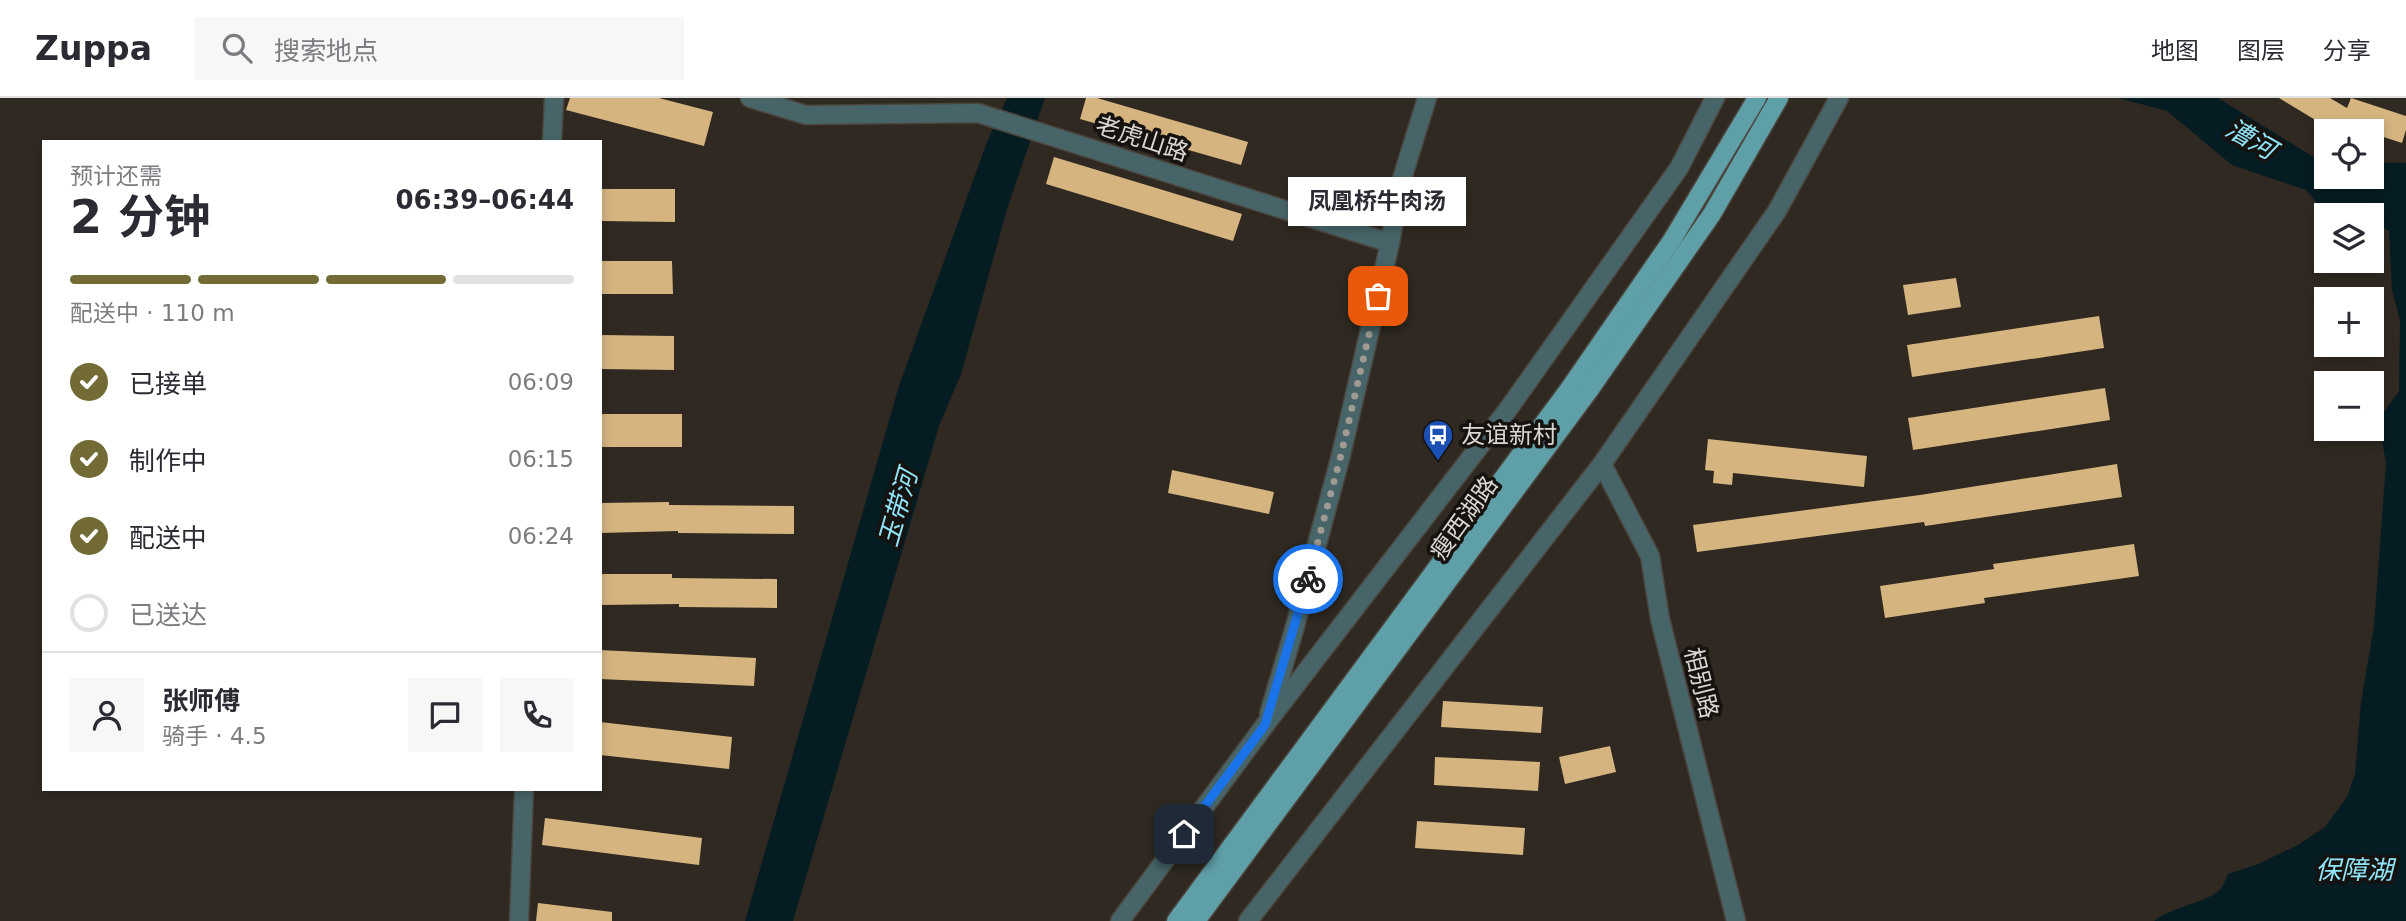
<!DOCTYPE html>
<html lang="zh">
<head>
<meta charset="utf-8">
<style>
	body { margin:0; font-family:"DejaVu Sans","Noto Sans SC",sans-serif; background:#f7f7f7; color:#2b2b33; height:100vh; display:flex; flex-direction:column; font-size:26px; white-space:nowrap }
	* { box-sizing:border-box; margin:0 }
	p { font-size:23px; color:#7c7c81 }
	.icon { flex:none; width:38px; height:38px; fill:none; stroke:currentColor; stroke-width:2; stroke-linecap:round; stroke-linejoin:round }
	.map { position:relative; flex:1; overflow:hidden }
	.sheet { position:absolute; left:42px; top:42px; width:560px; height:651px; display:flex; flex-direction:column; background:#fff; border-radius:0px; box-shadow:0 4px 10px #0003 }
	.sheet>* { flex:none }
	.controls { position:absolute; left:2314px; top:21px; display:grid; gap:14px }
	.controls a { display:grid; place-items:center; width:70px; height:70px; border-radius:0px; background:#fff; box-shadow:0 4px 10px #0003; font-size:35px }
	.pin { position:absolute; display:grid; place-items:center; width:60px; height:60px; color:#fff; margin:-30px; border-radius:14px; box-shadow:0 4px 10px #0006 }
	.courier { position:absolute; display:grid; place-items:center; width:70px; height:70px; margin:-35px; border:5px solid #1a73e8; border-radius:50%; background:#fff; color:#222; box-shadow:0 2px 9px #0007 }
	.bubble { position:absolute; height:49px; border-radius:0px; background:#fff; box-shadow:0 4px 10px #0003; font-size:23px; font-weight:700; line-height:49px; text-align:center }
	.headline em { font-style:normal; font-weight:700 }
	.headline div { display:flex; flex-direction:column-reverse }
	.headline { display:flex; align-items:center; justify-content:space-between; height:119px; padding:0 28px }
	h1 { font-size:46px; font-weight:700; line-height:52px }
	.bar { display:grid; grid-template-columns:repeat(4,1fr); gap:10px 7px; align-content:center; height:84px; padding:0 28px }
	.bar i { height:9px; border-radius:5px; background:#e1e1e2 }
	.bar .on { background:#736b35 }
	.bar p { grid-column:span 4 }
	.line { display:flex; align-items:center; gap:18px; padding:0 28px; border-top:2px solid #e1e1e2 }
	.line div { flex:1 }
	.round { display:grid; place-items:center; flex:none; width:74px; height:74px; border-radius:0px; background:#f7f7f7 }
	ol { padding:0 28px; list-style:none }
	li { display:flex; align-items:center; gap:21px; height:77px }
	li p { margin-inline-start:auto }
	li .icon { padding:7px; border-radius:50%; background:#736b35; color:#fff; stroke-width:4 }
	li:last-child { color:#7c7c81 }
	li i { width:38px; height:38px; border:4px solid #e1e1e2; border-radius:50% }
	header { display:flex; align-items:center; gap:42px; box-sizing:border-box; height:98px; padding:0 35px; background:#fff; border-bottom:2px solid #e1e1e2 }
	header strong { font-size:33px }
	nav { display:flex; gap:38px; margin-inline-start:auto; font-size:24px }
	.search { width:490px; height:63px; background:#f7f7f7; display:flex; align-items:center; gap:18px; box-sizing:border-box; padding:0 24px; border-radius:0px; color:#7c7c81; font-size:26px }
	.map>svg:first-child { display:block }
</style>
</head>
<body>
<header>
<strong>Zuppa</strong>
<div class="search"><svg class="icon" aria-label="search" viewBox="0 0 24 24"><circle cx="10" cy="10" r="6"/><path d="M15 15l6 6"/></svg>搜索地点</div>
<nav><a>地图</a><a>图层</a><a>分享</a></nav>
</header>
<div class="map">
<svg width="2406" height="823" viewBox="0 0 2406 823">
	<rect width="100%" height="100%" fill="#2f2921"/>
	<g fill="#051c22">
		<path d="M1007 0H1045L1008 108 961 276 939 328 793 823H745L899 288 987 44Z"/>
		<path d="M2118 0H2218L2315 60 2326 62V79H2371V64L2406 65V823H2154C2174 808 2198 807 2216 795 2223 791 2225 783 2228 776L2256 767 2298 747 2325 729 2347 699 2355 676 2361 604 2374 528 2386 365 2381 337 2384 314 2399 293 2400 222 2392 192 2389 133 2371 123V117H2360L2340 107H2319L2306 92 2232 67 2167 13Z"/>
	</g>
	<g fill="#d5b480">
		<path d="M570 0H659L713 14 704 48 566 12Z"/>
		<path d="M1086 0H1097L1248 44 1241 67 1080 21Z"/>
		<path d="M2279 0H2330L2347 10 2351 0 2406 18V32L2402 45 2371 35V33L2326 21 2322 26Z"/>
		<path d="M1054 59 1242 116 1233 143 1046 86Z"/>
		<path d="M600 91H675V124L600 123Z"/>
		<path d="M600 163H672L673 196H600Z"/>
		<path d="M1956 180 1961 209 1908 217 1903 187Z"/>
		<path d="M2099 218 2104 250 1912 279 1907 247Z"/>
		<path d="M600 237 674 238V272L600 271Z"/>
		<path d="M2105 290 2110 322 1913 352 1908 320Z"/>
		<rect x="600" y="316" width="82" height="33"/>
		<path d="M1708 341 1867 358 1864 389 1733 375 1732 387 1713 385 1714 373 1705 372Z"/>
		<path d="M2117 366 2122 399 1925 428 1924 424 1697 454 1693 427 1920 397Z"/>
		<path d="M1172 372 1274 394 1269 416 1168 395Z"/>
		<path d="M669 404V407L794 408V436L678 435V433L600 435V405Z"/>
		<path d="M2134 446 2139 478 1984 500 1985 505 1885 520 1880 488 1994 471 1993 466Z"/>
		<path d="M600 476H672V480L777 481V510L679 509V506L600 507Z"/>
		<path d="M600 552 756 560 754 588 600 581Z"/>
		<path d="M1443 603 1543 609 1541 635 1441 629Z"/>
		<path d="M600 624 732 639 729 671 600 657Z"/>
		<path d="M1610 648 1616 674 1565 686 1559 659Z"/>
		<path d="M1435 659 1540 664 1538 693 1434 687Z"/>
		<path d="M545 720 702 740 699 767 542 747Z"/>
		<path d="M1417 723 1525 730 1523 757 1415 750Z"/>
		<path d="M538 805 612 814V823H536Z"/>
	</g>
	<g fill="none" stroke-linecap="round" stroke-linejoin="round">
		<g stroke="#4b453d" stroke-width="21">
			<g id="minor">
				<path d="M750 0 806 17 978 15 1390 145"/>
				<path d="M552 44 554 0"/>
				<path d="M1602 366 1650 458 1660 521 1736 823"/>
				<path d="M1269 616 1294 532 1341 357 1390 145 1401 84 1427 0"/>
				<path d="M519 823 524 691"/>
				<path d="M1120 823 1265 627 1509 310 1679 70 1715 0"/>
				<path d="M1248 823 1602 366 1777 113 1839 0"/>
			</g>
		</g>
		<g stroke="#4b453d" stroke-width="21">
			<g id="major">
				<path d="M1176 823 1569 291 1672 142 1757 0"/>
				<path d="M1196 823 1588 294 1712 116 1779 0"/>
			</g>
		</g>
		<use href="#minor" stroke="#476569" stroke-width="18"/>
		<use href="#major" stroke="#5f9fa8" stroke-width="18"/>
	</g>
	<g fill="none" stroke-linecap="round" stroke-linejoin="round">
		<path stroke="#9f9b94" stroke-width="7" stroke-dasharray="0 12.6" d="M1308 481 1341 357 1378 198"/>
		<path stroke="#1a73e8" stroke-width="9" d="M1184 736 1265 627 1308 481"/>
	</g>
	<defs>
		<g id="bus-pin" transform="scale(1.575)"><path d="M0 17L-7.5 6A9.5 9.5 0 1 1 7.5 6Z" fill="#1a4fb4" stroke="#15120f"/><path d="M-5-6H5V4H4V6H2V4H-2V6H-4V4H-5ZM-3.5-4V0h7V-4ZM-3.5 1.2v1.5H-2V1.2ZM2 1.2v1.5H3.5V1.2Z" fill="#fff"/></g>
	</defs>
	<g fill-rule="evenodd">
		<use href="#bus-pin" x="1438" y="337"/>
	</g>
	<g text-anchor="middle" stroke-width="7" stroke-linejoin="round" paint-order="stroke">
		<g font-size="24" fill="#dbd8d2" stroke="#15120f">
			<text transform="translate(1142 41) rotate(18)" y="8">老虎山路</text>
			<text transform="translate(1464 420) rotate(-54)" y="8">瘦西湖路</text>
			<text transform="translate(1701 585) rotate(76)" y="8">相别路</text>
		</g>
		<g font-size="24" fill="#dbd8d2" stroke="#15120f" text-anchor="start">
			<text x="1461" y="345">友谊新村</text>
		</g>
		<g font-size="26" font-style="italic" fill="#90e5f9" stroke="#15120f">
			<text transform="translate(2251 41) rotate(30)" y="9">漕河</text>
			<text transform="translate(898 410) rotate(-74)" y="9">玉带河</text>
			<text x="2354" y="781">保障湖</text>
		</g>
	</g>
</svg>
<div class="controls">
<a><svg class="icon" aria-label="locate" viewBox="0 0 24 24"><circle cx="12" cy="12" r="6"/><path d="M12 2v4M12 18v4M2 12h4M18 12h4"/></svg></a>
<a><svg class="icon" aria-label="layers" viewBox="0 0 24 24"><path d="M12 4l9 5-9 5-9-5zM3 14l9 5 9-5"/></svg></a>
<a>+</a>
<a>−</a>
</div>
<div class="pin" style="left:1378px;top:198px;background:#ea580c"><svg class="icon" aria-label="bag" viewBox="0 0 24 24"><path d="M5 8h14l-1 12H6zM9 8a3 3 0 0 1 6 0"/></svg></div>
<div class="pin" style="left:1184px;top:736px;background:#1f2937"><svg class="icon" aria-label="home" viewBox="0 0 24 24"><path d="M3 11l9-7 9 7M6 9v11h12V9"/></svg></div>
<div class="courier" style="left:1308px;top:481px"><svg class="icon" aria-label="bike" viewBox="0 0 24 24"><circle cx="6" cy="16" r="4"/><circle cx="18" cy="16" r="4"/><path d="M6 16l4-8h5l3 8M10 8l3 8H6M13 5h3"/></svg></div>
<div class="bubble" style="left:1288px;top:79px;width:178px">凤凰桥牛肉汤</div>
<section class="sheet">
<div class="headline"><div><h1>2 分钟</h1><p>预计还需</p></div><em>06:39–06:44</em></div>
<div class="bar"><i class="on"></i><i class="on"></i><i class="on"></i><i></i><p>配送中 · 110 m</p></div>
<ol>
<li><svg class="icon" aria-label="check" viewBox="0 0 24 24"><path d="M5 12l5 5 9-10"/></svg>已接单<p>06:09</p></li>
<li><svg class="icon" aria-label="check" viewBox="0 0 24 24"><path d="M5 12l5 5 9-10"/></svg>制作中<p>06:15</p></li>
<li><svg class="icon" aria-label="check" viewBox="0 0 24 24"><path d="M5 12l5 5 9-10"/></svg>配送中<p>06:24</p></li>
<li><i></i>已送达</li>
</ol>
<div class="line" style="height:126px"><a class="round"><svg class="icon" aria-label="person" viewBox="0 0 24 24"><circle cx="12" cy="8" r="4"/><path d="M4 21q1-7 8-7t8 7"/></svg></a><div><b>张师傅</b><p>骑手 · 4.5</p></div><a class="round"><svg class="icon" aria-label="chat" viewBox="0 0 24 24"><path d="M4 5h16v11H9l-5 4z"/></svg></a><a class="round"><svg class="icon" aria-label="phone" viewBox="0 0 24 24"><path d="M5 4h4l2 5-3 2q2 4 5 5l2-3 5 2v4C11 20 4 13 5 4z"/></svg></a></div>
</section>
</div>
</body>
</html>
